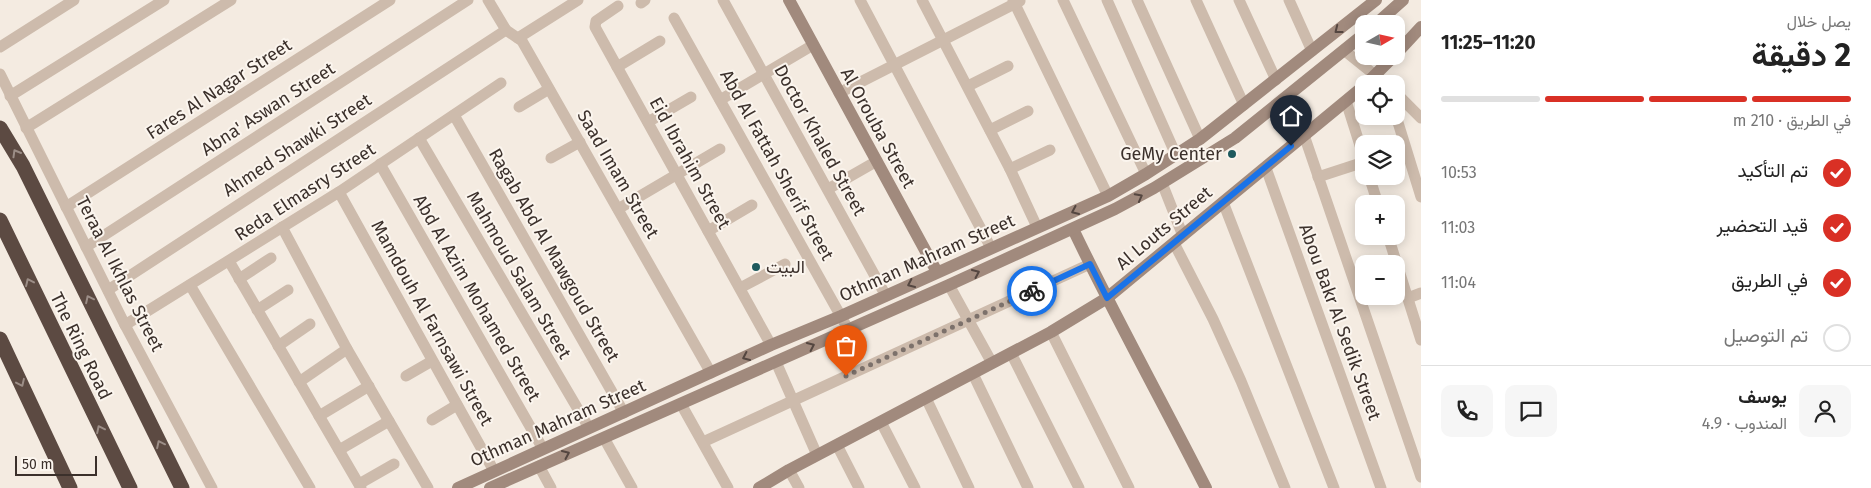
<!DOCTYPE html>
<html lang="ar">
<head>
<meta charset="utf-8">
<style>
	body { margin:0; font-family:"Fira Sans",Vazirmatn,sans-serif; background:#f6f6f6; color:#222; direction:rtl; height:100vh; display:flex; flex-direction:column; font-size:19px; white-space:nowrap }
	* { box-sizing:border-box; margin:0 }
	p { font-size:16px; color:#767676 }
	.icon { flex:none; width:28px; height:28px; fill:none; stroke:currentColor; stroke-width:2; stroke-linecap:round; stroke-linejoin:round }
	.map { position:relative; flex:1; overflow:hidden; direction:ltr }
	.drawer { display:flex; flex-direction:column; background:#fff; width:450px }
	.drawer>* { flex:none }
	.needle { width:32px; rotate:81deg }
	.fabs { position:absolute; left:1355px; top:15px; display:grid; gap:10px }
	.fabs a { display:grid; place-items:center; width:50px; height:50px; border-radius:10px; background:#fff; box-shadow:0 2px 12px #0003; font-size:25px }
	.scale { position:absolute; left:15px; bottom:12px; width:82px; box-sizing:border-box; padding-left:5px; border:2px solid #3b302b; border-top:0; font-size:14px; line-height:18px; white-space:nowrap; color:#3b302b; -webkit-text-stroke:4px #fbf5ee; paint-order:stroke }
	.pin { position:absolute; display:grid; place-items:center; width:42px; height:42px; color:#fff; margin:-51px -21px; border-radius:50% 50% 50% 0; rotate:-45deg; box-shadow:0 0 5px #0007 }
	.pin .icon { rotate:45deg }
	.courier { position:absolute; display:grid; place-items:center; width:50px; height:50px; margin:-25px; border:4px solid #1a73e8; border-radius:50%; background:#fff; color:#222; box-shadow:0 1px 6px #0007 }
	.summary em { font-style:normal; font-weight:700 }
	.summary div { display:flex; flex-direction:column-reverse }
	.summary { display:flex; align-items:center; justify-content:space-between; height:85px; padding:0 20px }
	h1 { font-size:32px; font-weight:700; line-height:38px }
	.bar { display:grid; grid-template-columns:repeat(4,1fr); gap:8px 5px; align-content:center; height:60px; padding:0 20px }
	.bar i { height:6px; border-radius:4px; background:#e0e0e0 }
	.bar .active { background:#d93025 }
	.bar p { grid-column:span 4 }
	.line { display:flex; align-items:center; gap:12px; padding:0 20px; border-top:1px solid #e0e0e0 }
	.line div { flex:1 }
	.round { display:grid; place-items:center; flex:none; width:52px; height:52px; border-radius:10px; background:#f6f6f6 }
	ol { padding:0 20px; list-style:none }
	li { display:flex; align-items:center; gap:15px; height:55px }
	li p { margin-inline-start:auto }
	li .icon { padding:5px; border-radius:50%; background:#d93025; color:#fff; stroke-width:4 }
	li:last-child { color:#767676 }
	li i { width:28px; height:28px; border:2px solid #e0e0e0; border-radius:50% }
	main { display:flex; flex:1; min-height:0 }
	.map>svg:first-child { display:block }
</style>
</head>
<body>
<main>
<section class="drawer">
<div class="summary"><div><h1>2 دقيقة</h1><p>يصل خلال</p></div><em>11:20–11:25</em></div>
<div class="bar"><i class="active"></i><i class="active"></i><i class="active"></i><i></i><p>في الطريق · 210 m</p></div>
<ol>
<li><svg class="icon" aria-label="check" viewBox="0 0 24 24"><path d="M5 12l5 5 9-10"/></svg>تم التأكيد<p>10:53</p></li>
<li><svg class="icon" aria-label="check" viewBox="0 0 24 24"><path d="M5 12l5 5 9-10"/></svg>قيد التحضير<p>11:03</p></li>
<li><svg class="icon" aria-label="check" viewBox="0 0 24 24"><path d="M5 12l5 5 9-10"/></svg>في الطريق<p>11:04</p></li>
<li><i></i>تم التوصيل</li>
</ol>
<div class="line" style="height:90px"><a class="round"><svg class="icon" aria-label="person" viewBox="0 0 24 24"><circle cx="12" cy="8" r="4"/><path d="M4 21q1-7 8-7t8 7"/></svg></a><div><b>يوسف</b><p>المندوب · 4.9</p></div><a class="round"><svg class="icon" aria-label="chat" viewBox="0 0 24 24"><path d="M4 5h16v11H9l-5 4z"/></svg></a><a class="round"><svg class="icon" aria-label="phone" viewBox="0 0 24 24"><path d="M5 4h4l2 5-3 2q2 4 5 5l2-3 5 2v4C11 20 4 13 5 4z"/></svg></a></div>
</section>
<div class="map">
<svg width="1421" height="488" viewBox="0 0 1421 488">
	<rect width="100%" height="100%" fill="#f4ebe1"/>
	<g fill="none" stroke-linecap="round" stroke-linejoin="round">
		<g stroke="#cdbbac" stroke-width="11">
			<path d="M488 0 506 30 522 41 711 373"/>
			<path d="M723 0 886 296"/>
			<path d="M860 0 991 248"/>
			<path d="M922 0 1010 169 1037 227"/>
			<path d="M1013 0 1108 196"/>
			<path d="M1063 0 1146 174"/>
			<path d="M1107 0 1176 155"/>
			<path d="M1137 0 1200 139"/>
			<path d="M1196 0 1244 105"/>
			<path d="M1239 0 1276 80"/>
			<path d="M1289 0 1312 51"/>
			<path d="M641 3 645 0"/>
			<path d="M618 6 596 21 595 27 771 345"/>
			<path d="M674 18 848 329"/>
			<path d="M518 38 578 0"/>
			<path d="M0 47 74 0"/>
			<path d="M1345 51 1386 84"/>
			<path d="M617 67 660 41"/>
			<path d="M0 74 125 325 212 488"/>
			<path d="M968 86 1008 66"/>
			<path d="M839 93 1020 1"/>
			<path d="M1396 93 1421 118"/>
			<path d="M10 96 164 0"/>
			<path d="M720 100 813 45"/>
			<path d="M1346 101 1364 158"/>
			<path d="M519 107 549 89"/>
			<path d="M454 115 624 413"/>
			<path d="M1396 116 1421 197"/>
			<path d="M648 122 691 97"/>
			<path d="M26 128 231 0"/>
			<path d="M990 130 1028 111"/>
			<path d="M1304 135 1421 477"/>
			<path d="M419 138 589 428"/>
			<path d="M551 158 580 142"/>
			<path d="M380 164 543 449"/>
			<path d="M1266 168 1381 488"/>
			<path d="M1010 169 1050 150"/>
			<path d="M1369 176 1378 204"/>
			<path d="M1318 177 1364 162"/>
			<path d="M1162 183 1183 236"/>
			<path d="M828 189 877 161"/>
			<path d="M339 192 494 471"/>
			<path d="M1223 202 1334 488"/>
			<path d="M66 207 390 0"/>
			<path d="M618 209 720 149"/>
			<path d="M282 227 347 349 428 488"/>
			<path d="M708 231 752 205"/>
			<path d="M1388 236 1421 340"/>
			<path d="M1174 243 1213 319 1241 381 1285 488"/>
			<path d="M86 247 468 0"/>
			<path d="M229 261 361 488"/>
			<path d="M239 279 271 258"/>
			<path d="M190 285 310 488"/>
			<path d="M949 285 992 363"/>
			<path d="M740 288 785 264"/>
			<path d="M108 290 506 30"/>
			<path d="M1408 298 1421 293"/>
			<path d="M257 310 288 290"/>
			<path d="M125 325 339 192 501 83"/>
			<path d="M1051 332 1129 488"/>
			<path d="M278 346 310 324"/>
			<path d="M1011 353 1079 488"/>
			<path d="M776 362 817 455"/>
			<path d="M973 374 1028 488"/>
			<path d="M406 376 432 361"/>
			<path d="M299 382 347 349"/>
			<path d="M926 398 969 488"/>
			<path d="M681 404 728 488"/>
			<path d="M319 416 369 386"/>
			<path d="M432 420 457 405"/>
			<path d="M881 422 915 488"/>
			<path d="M604 438 632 488"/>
			<path d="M703 442 1090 264"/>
			<path d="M837 445 859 488"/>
			<path d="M339 450 389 421"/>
			<path d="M539 466 551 488"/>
			<path d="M789 470 799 488"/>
			<path d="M359 484 394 464"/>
		</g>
		<g stroke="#a18a7d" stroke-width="12">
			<path d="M789 0 937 272"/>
			<path d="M1376 24 1403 0"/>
			<path d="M1396 54 1421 27"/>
			<path d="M1366 84 1394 56"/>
			<path d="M1073 229C1115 317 1162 401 1206 488"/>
			<path d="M458 488 771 345 841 316 1108 196 1146 174 1200 139 1376 0"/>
			<path d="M490 488 949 285 1115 209 1154 188 1235 138 1364 34"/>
			<path d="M759 488 789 470 1051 332 1107 298 1364 86"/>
		</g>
		<g stroke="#5c4a42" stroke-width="15">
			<path d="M0 128 23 166 182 488"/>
			<path d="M0 220 130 488"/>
			<path d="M0 339 70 488"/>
		</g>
	</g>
	<defs><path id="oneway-chevron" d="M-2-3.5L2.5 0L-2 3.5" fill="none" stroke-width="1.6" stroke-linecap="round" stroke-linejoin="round" transform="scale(1.25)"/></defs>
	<g stroke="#544640">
		<use href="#oneway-chevron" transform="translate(1338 30) rotate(142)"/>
		<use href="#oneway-chevron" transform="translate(1139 197) rotate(-28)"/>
		<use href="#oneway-chevron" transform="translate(1075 211) rotate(156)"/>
		<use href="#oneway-chevron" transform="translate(976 273) rotate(-24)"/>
		<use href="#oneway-chevron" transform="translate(911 284) rotate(155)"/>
		<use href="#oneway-chevron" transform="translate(811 346) rotate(-25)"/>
		<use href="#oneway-chevron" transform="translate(746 357) rotate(155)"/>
		<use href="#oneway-chevron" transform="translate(566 454) rotate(-24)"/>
	</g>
	<g stroke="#9c8e87">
		<use href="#oneway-chevron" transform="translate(16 153) rotate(-120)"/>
		<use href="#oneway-chevron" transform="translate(29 282) rotate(-115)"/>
		<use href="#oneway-chevron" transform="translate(89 299) rotate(-116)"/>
		<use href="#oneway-chevron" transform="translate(21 383) rotate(65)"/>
		<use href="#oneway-chevron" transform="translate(100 429) rotate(-116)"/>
		<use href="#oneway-chevron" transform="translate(160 444) rotate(-116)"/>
	</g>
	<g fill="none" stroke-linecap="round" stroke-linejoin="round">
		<path stroke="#7c716b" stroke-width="5" stroke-dasharray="0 9" d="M846 376 1032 291"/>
		<path stroke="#1a73e8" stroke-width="6" d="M1032 291 1090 264 1107 298 1291 146"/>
	</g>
	<g fill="#1f5a5e" stroke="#fbf5ee" stroke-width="2">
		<circle cx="1232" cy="154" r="5"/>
		<circle cx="756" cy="267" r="5"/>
	</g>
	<g text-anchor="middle" stroke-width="4" stroke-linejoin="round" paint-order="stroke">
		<g font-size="18" fill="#3b302b" stroke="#fbf5ee">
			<text transform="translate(219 89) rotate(-33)" y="6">Fares Al Nagar Street</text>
			<text transform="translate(268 109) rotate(-33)" y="6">Abna' Aswan Street</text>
			<text transform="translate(878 128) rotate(61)" y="6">Al Orouba Street</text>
			<text transform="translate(820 140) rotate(61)" y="6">Doctor Khaled Street</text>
			<text transform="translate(297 145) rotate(-33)" y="6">Ahmed Shawki Street</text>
			<text transform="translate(690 163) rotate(61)" y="6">Eid Ibrahim Street</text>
			<text transform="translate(777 165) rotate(61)" y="6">Abd Al Fattah Sherif Street</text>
			<text transform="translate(618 174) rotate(60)" y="6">Saad Imam Street</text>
			<text transform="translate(305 192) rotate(-33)" y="6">Reda Elmasry Street</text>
			<text transform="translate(1164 228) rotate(-40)" y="6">Al Louts Street</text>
			<text transform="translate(554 255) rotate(60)" y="6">Ragab Abd Al Mawgoud Street</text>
			<text transform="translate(927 258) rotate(-24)" y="6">Othman Mahram Street</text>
			<text transform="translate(120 274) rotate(63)" y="6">Teraa Al Ikhlas Street</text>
			<text transform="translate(519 275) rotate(60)" y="6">Mahmoud Salam Street</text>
			<text transform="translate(477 298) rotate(60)" y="6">Abd Al Azim Mohamed Street</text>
			<text transform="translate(1340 322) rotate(70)" y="6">Abou Bakr Al Sedik Street</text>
			<text transform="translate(432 323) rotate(61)" y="6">Mamdouh Al Farnsawi Street</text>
			<text transform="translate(81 346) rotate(64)" y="6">The Ring Road</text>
			<text transform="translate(558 423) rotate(-24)" y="6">Othman Mahram Street</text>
		</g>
		<g font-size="18" fill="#3b302b" stroke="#fbf5ee" text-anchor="end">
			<text x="1222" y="160">GeMy Center</text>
			<text x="766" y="273" text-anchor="start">البيت</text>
		</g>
	</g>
</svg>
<div class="fabs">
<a><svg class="needle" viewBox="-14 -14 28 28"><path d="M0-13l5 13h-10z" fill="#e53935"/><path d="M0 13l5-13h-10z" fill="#767676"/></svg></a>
<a><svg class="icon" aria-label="locate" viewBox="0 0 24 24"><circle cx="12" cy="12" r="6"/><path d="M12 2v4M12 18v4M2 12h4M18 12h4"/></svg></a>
<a><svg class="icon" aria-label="layers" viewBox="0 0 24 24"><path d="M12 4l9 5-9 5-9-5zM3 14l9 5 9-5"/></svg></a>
<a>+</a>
<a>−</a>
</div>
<div class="scale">50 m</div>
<div class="pin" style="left:846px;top:376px;background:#ea580c"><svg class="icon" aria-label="bag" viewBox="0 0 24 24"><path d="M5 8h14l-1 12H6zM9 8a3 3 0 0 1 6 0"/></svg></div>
<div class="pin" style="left:1291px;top:146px;background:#1f2937"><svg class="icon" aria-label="home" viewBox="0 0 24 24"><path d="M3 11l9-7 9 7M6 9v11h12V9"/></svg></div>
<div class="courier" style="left:1032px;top:291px"><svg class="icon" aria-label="bike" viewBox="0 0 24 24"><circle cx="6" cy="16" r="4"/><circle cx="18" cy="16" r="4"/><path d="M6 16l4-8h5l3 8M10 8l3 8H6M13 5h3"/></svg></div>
</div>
</main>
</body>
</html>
